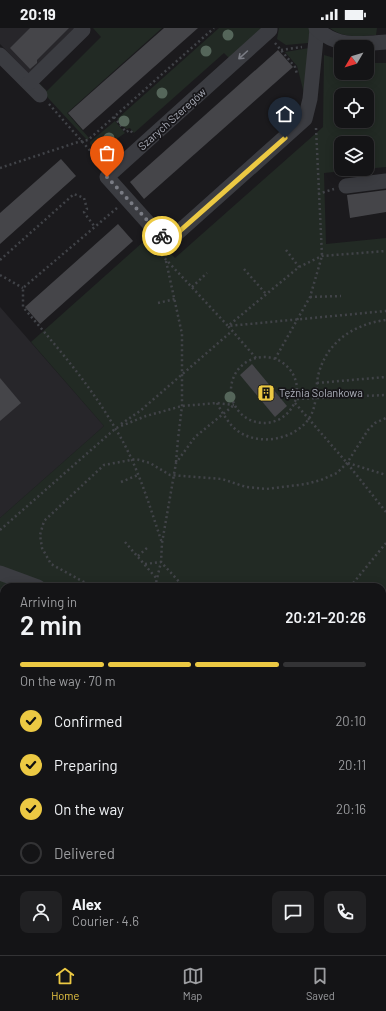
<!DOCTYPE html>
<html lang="en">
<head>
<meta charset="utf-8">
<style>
	body { margin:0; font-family:Barlow,sans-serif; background:#212123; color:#f1f3f6; height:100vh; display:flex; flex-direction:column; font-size:15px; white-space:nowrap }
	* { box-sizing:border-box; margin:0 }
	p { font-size:13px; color:#9d9ea1 }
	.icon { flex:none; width:22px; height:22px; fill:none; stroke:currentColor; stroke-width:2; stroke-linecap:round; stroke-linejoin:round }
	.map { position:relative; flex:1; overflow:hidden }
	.sheet { position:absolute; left:0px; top:555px; width:386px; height:372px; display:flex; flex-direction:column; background:#141416; border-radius:12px 12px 0 0; box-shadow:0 2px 10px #0003,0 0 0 1px #333335 }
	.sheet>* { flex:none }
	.needle { width:26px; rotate:232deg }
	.buttons { position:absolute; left:334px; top:12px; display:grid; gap:8px }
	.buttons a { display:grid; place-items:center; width:40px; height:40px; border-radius:8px; background:#141416; box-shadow:0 2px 10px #0003,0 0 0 1px #333335; font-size:20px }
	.pin { position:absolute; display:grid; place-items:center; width:34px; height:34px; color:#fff; margin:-41px -17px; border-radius:50% 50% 50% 0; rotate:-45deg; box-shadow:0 0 4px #0007 }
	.pin .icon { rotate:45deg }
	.courier { position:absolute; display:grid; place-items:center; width:40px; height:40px; margin:-20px; border:3px solid #ecc943; border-radius:50%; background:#fff; color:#222; box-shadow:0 1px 5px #0007 }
	.summary em { font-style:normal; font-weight:600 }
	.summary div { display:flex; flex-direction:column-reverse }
	.summary { display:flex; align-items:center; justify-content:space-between; height:68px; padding:0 20px }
	h1 { font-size:26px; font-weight:600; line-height:30px }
	.bar { display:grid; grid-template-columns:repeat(4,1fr); gap:6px 4px; align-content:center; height:48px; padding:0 20px }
	.bar i { height:5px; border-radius:3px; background:#333335 }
	.bar .current { background:#ecc943 }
	.bar p { grid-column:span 4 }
	.line { display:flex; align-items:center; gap:10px; padding:0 20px; border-top:1px solid #333335 }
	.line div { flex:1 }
	.round { display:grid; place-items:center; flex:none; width:42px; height:42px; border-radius:8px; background:#212123 }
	ol { padding:0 20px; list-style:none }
	li { display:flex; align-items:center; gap:12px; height:44px }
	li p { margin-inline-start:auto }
	li .icon { padding:4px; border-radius:50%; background:#ecc943; color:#111; stroke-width:4 }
	li:last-child { color:#9d9ea1 }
	li i { width:22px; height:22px; border:2px solid #333335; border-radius:50% }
	.status { display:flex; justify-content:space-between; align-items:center; height:28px; padding:0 20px; background:#141416; direction:ltr }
	.status svg { height:11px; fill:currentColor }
	.tabs { display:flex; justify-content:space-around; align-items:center; height:56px; border-top:1px solid #333335; background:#141416; font-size:11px; color:#9d9ea1 }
	.tabs a { display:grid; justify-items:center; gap:2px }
	.tabs .current { color:#ecc943 }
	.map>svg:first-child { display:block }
</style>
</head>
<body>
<div class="status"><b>20:19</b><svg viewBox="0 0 49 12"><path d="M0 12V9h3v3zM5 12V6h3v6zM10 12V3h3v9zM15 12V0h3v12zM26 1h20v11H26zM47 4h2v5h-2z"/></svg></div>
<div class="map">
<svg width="386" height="927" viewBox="0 0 386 927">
	<rect width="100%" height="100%" fill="#1b1a1d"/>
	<g fill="#27262a">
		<path d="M0 0H82L32 49 0 16Z"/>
		<path d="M0 279 104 398 0 490Z"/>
	</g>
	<g fill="#222a24" fill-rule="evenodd">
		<path d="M93 0H162L67 85 89 110 87 112 37 58 40 56 47 63 101 9Z"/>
		<path d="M219 0H263L231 32 224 25 134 105 130 100 126 101 117 91Z"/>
		<path d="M279 0H310L308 15 286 17 277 11Z"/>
		<path d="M330 0H377L376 7C360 8 344 11 330 0Z"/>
		<path d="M309 20 305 69 297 38 285 24Z"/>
		<path d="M324 27 341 32V45H367V35H386V139L324 145 326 216 386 210V666L382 665V559H4V693L0 691V490L104 398 31 314 152 206 175 230 323 99ZM341 67H367V93H341ZM341 115H367V141H341Z"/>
		<path d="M115 93 125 105 108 117 115 125 105 134 90 116V114Z"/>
		<path d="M0 718 4 719V923H88V927H0Z"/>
		<path d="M386 747V772L382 769V761Z"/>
		<path d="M382 775 386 776V839L382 836Z"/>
		<path d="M383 869 386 870V927H383Z"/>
		<rect x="170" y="923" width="35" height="4"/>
		<path d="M216 923H237V924L236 927H216Z"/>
		<path d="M244 923H280L279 927H246Z"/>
		<path d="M295 923H317V927H290Z"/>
	</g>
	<g fill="#454549">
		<path d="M30 0H69L37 32V35L30 41 10 20Z"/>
		<path d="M164 0H198L83 102 68 85Z"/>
		<path d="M278 22 293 39 144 171 130 154Z"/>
		<path d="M61 131 76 148 0 216V185Z"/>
		<path d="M386 162V184L350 190 347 167Z"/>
		<path d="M118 196 133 213 40 296 25 279Z"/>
		<path d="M252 336 287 378 275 389 240 347Z"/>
		<path d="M0 350 21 375 0 393Z"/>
	</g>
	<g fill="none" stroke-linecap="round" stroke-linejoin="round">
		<g stroke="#414348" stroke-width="2.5" stroke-dasharray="2 3" stroke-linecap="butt">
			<path d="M275 15 295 39 297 46"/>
			<path d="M281 22 302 19"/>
			<path d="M49 76 101 135"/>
			<path d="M114 89 126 104 130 102 134 107"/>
			<path d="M0 140 78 114 88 112 214 0"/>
			<path d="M318 166 334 161"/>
			<path d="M117 180 23 260V279C56 318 89 355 115 400 137 435 149 476 162 515"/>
			<path d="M286 222 299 239"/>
			<path d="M158 223 228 298 299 239 322 228 386 223"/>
			<path d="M0 232 74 166 84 170 87 181 84 184 85 186 95 199"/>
			<path d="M166 233 182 306V378L178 411"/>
			<path d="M244 241 267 267"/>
			<path d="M0 247 23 260"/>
			<path d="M192 259 207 245"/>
			<path d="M310 269 341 268"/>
			<path d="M158 275 175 271"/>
			<circle cx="264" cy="362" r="33"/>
			<path d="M256 330 228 298 386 283"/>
			<path d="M275 331 310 269 322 228 316 100"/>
			<path d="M317 355 386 349"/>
			<path d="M297 371 386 367"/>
			<path d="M217 375C221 383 226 391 232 398 252 419 291 414 308 392 318 378 315 363 318 348 326 314 354 296 386 292"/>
			<path d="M295 375 347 435 386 484"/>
			<path d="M121 396 140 383 232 303"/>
			<path d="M176 434 178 411"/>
			<path d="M348 435 386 447"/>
			<path d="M121 454 138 447"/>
			<path d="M0 502 116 400 146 388 182 378 217 375 234 377"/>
			<path d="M125 514 157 551"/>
			<path d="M138 528 148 519"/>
			<path d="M145 536 161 534 184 559"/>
			<path d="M93 559 51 536 42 520 40 507 44 493 104 437 136 431 150 435 170 447 222 451 246 459 266 461 306 456 321 452 337 445 347 435 368 402 375 395 386 390"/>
			<path d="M155 559 161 534 162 515 176 435 195 409 234 377"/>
			<path d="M350 559 386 515"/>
			<path d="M382 565 386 562"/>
			<path d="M382 660 386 666"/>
			<path d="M382 703 386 704"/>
			<path d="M0 729 4 730"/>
			<path d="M382 756 386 742"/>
			<path d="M382 773 386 774"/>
			<path d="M382 841H386"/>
			<path d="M0 843H4"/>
			<path d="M51 923V927"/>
			<path d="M241 927V923"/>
			<path d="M286 927 292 923"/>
		</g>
		<g stroke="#3b3c41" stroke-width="15">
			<path d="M270 0V2L107 149 160 208 173 209 305 91 310 71 317 1"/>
			<path d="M316 0C337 20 360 16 386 14"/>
			<path d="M0 27 40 67"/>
			<path d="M29 55 83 2 81 0"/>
			<path d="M346 158 386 153"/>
			<path d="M0 545 38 559"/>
			<path d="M382 683 386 684"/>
			<path d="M0 706 4 707"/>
			<path d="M210 923 211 927"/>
			<path d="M119 927V923"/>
			<path d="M332 927 333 923"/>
		</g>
	</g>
	<g fill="#55665a">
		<circle cx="228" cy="7" r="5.5"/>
		<circle cx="206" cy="23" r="5.5"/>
		<circle cx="162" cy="65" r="5.5"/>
		<circle cx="124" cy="93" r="5.5"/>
		<circle cx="109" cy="110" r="5.5"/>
		<circle cx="230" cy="369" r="5.5"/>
	</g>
	<defs><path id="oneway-shaft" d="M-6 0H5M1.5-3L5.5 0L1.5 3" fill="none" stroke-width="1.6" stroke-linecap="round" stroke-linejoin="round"/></defs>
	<use stroke="#7a7c84" href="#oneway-shaft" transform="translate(243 27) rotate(138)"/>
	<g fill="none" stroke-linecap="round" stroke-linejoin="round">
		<path stroke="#7a7c84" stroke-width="4" stroke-dasharray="0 7.2" d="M107 149 162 208"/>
		<path stroke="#ecc943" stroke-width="5" d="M162 208 173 209 285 110"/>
	</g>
	<defs>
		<g id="building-square" transform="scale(0.9)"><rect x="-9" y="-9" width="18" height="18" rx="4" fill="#ecc943" stroke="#161518"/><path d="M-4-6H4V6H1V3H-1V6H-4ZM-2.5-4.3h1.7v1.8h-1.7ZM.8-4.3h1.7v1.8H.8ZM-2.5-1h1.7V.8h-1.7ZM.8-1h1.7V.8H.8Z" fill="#111"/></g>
	</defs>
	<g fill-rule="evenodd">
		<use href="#building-square" x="266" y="365"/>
	</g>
	<g text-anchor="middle" stroke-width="3.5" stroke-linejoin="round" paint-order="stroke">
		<g font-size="11" fill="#adb0bb" stroke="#161518">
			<text transform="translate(172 91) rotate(-42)" y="4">Szarych Szeregów</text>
		</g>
		<g font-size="11" fill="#adb0bb" stroke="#161518" text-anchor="start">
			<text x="279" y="369">Tężnia Solankowa</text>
		</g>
	</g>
</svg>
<div class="buttons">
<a><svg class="needle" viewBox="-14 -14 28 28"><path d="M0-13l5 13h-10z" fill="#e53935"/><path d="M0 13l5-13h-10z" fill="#9d9ea1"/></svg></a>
<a><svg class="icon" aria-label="locate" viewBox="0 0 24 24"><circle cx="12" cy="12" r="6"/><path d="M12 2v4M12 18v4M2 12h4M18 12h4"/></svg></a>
<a><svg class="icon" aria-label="layers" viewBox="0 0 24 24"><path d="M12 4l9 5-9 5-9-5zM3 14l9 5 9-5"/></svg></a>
</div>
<div class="pin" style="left:107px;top:149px;background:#ea580c"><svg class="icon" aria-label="bag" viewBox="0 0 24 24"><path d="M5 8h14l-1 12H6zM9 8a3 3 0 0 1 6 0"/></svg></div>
<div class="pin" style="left:285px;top:110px;background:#1f2937"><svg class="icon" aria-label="home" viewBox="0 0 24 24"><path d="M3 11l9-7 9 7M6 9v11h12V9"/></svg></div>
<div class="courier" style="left:162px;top:208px"><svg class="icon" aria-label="bike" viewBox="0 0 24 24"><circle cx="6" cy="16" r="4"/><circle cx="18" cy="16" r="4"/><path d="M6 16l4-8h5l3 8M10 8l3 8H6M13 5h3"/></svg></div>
<section class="sheet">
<div class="summary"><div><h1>2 min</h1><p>Arriving in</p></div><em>20:21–20:26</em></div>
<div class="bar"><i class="current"></i><i class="current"></i><i class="current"></i><i></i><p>On the way · 70 m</p></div>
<ol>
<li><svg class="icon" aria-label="check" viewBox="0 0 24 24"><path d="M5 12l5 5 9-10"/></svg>Confirmed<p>20:10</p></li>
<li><svg class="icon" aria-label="check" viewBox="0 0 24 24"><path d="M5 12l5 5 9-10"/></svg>Preparing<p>20:11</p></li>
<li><svg class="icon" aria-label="check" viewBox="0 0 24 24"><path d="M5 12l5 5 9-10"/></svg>On the way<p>20:16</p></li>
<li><i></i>Delivered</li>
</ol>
<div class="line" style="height:72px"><a class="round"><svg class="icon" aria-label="person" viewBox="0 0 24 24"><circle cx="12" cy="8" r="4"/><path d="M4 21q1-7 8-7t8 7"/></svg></a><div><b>Alex</b><p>Courier · 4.6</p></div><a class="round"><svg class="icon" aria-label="chat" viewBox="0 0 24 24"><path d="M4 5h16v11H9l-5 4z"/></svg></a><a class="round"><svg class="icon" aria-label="phone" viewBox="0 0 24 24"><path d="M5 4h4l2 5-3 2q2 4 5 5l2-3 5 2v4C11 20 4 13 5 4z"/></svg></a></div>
</section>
</div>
<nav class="tabs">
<a class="current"><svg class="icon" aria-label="home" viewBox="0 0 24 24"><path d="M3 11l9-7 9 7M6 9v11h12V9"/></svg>Home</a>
<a><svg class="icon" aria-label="map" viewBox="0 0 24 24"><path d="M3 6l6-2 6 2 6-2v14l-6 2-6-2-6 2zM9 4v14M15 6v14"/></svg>Map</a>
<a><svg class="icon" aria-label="saved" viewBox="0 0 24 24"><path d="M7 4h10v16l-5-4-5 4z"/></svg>Saved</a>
</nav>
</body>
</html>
